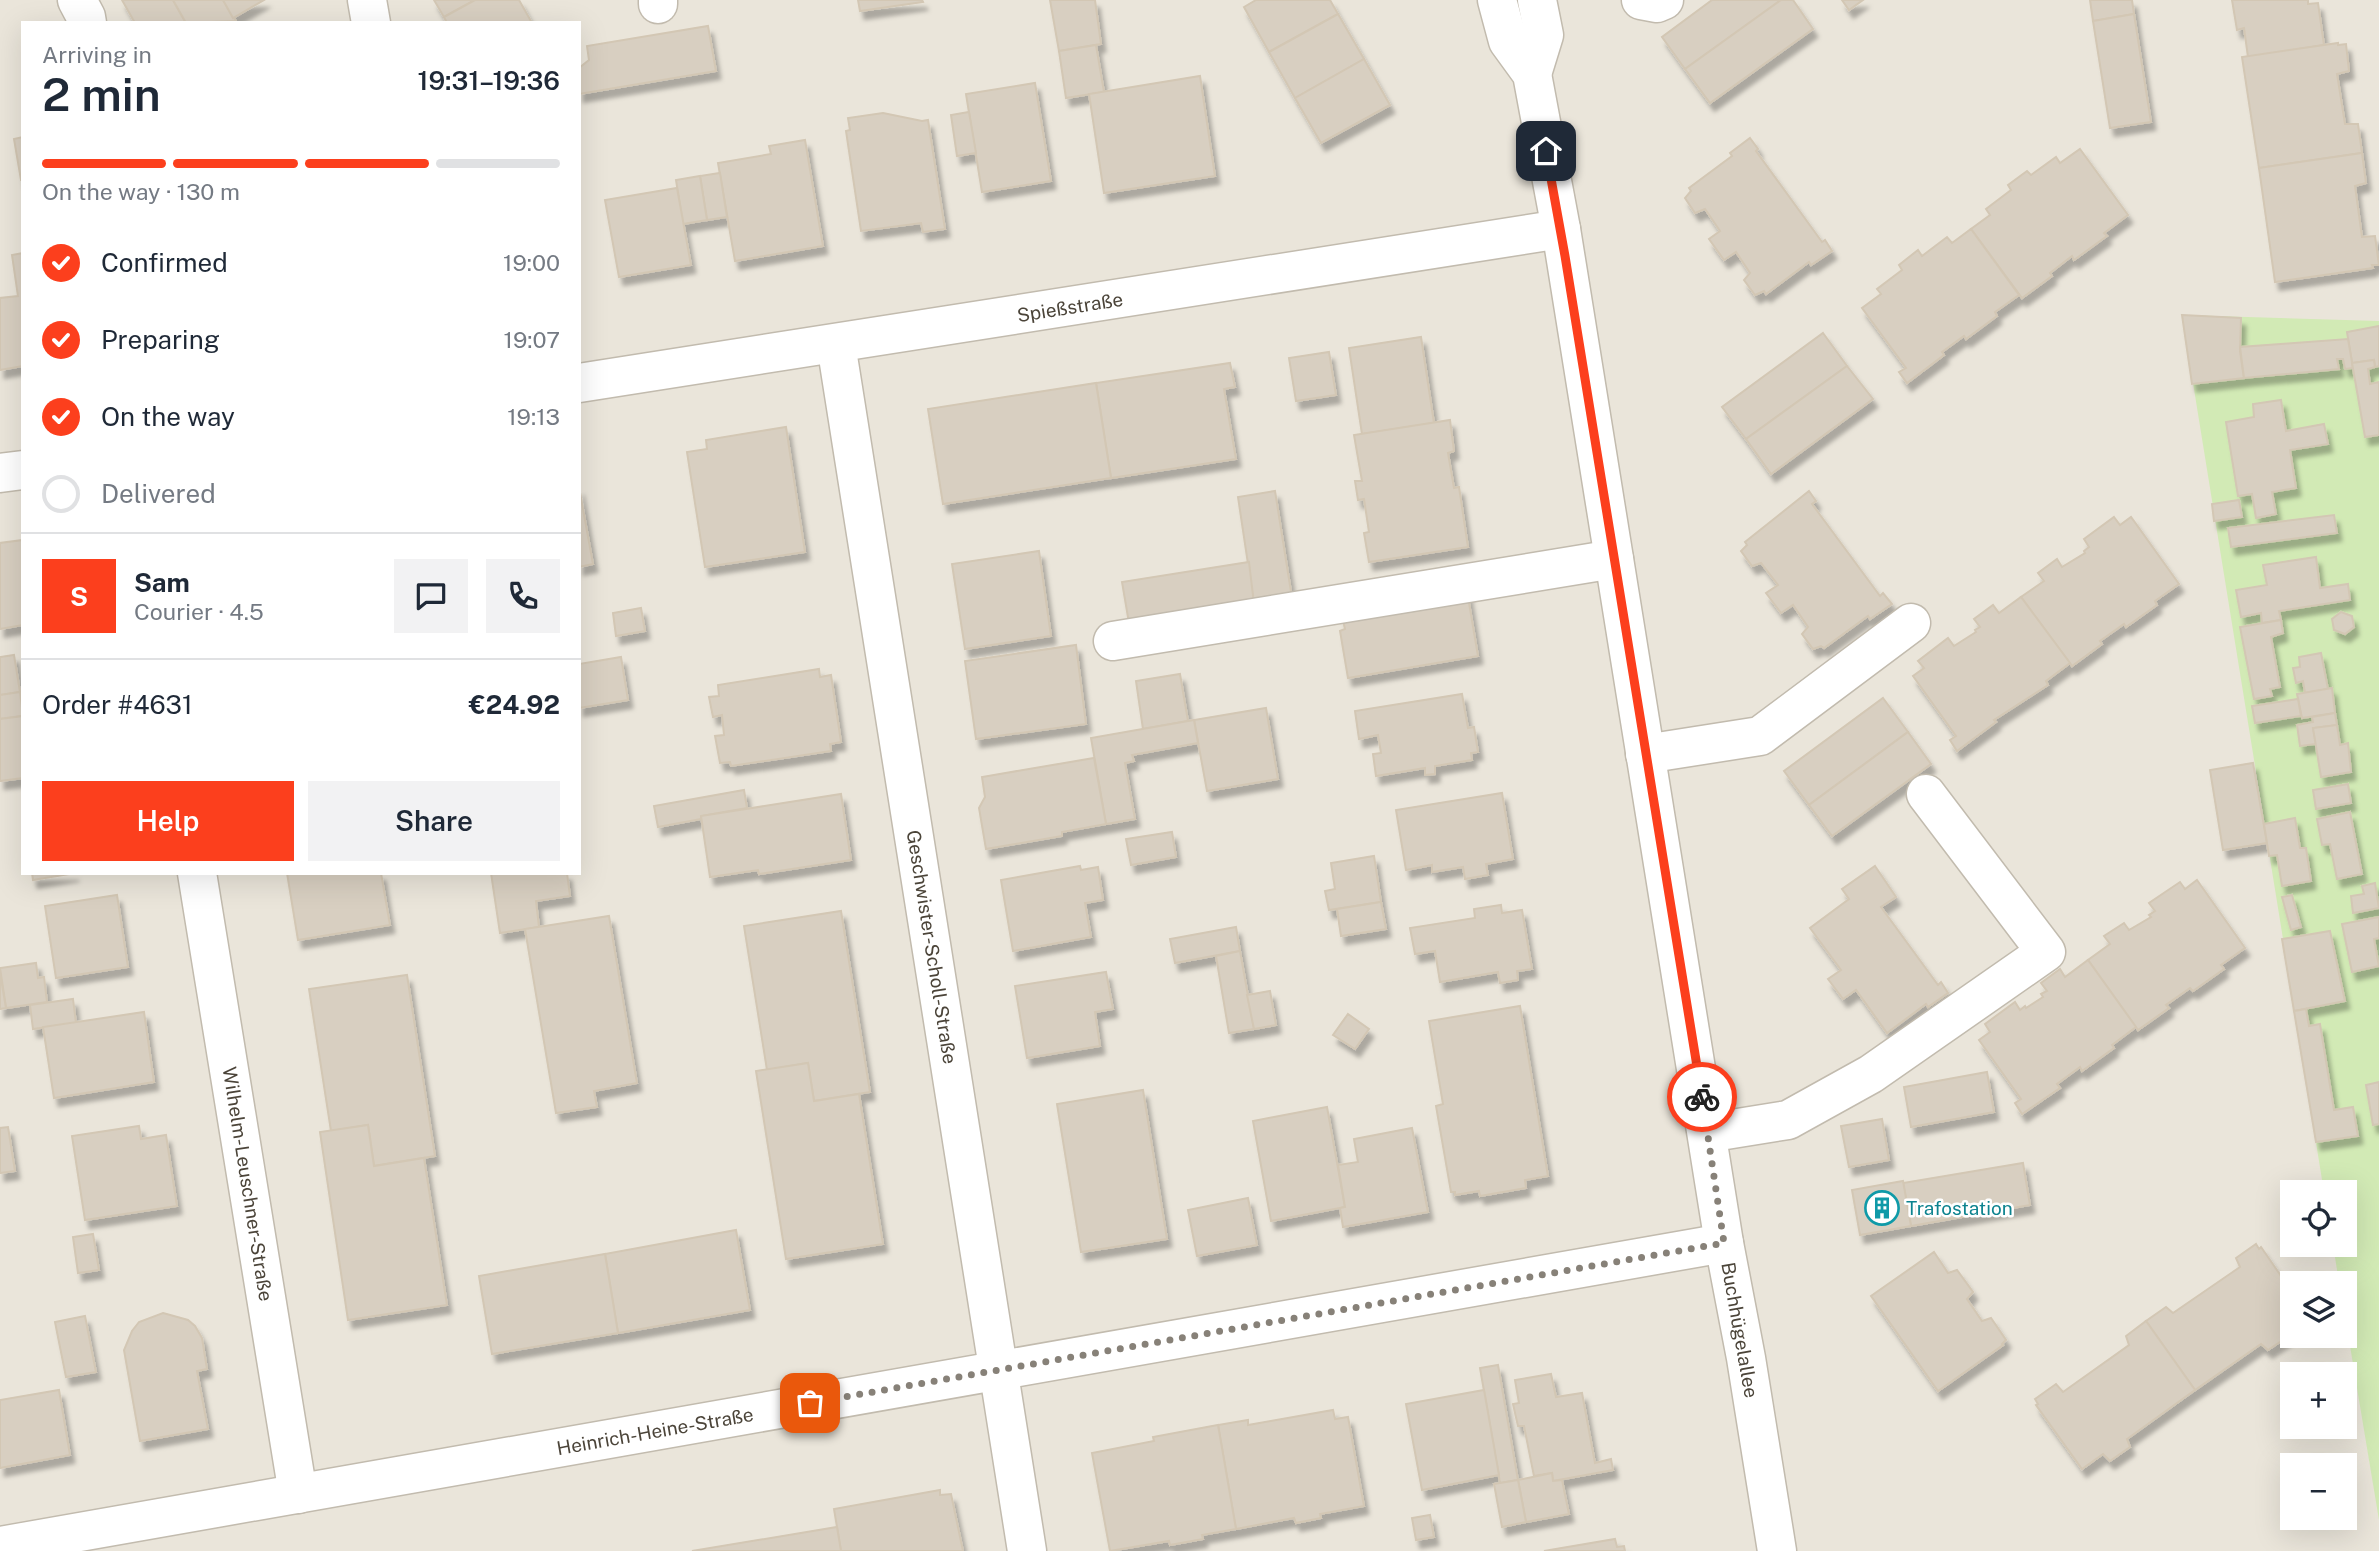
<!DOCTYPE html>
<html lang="en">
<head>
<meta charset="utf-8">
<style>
	body { margin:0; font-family:"Public Sans",sans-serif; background:#f2f2f3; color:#1f2937; height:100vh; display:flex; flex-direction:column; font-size:26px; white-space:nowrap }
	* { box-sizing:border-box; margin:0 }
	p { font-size:23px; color:#747a83 }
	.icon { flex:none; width:38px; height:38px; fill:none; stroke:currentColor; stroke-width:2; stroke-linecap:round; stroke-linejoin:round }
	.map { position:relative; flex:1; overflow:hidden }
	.panel { position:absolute; left:21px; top:21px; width:560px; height:854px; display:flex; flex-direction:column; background:#fff; border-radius:0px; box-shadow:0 7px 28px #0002 }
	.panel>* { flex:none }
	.fabs { position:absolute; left:2280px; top:1180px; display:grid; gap:14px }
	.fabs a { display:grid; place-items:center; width:77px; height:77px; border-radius:0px; background:#fff; box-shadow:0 7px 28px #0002; font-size:35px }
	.pin { position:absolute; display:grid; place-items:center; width:60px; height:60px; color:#fff; margin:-30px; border-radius:14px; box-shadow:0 4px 10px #0006 }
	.courier { position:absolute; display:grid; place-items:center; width:70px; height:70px; margin:-35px; border:5px solid #fc3f1d; border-radius:50%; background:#fff; color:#222; box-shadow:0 2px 9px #0007 }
	.summary em { font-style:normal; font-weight:600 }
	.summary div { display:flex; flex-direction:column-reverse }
	.summary { display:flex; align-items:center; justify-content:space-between; height:119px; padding:0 21px }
	h1 { font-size:46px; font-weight:600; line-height:52px }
	.bar { display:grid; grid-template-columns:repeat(4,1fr); gap:10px 7px; align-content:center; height:84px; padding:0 21px }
	.bar i { height:9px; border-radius:5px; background:#e0e1e3 }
	.bar .current { background:#fc3f1d }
	.bar p { grid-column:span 4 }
	.line { display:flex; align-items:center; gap:18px; padding:0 21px; border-top:2px solid #e0e1e3 }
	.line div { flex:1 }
	.round { display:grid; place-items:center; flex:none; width:74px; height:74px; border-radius:0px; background:#f2f2f3 }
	ol { padding:0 21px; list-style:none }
	li { display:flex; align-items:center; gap:21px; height:77px }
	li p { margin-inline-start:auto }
	li .icon { padding:7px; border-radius:50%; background:#fc3f1d; color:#fff; stroke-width:4 }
	li:last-child { color:#747a83 }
	li i { width:38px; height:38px; border:4px solid #e0e1e3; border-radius:50% }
	.action { display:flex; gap:14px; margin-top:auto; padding:14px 21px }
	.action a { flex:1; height:80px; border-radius:0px; background:#fc3f1d; color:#fff; font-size:28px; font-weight:600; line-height:80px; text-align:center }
	.action a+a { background:#f2f2f3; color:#1f2937 }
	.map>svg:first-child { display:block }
</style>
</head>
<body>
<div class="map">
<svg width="2379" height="1551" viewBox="0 0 2379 1551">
	<defs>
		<filter id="shadow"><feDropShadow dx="4.5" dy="8" stdDeviation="2" flood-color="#0004"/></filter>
	</defs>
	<rect width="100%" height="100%" fill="#f6f3ec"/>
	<path fill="#eae5da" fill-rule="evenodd" d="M0 0H2379V1551H0ZM23 23H579V873H23ZM2292 1192H2345V1244H2292ZM2292 1283H2345V1335H2292ZM2292 1374H2345V1426H2292ZM2292 1465H2345V1517H2292Z"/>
	<path fill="#d2eab5" d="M2182 315 2379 321V1520L2345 1316V1283H2339L2333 1244H2345V1192H2324Z"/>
	<g fill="#d8cfc1" stroke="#d3c7b4" stroke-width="2" filter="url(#shadow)">
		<path d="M122 0H173L186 23H135Z"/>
		<path d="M173 0H223L236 21 186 23Z"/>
		<path d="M223 0H264L233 18Z"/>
		<path d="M434 0H475L444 17Z"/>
		<path d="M475 0H519L532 23H447L444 17Z"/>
		<path d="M858 0H922L923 2 860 11Z"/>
		<path d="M1050 0H1095L1101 44 1059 51Z"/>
		<path d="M1256 0H1330L1338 14 1269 52 1244 7Z"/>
		<path d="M1712 0H1781L1685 69 1662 37Z"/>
		<path d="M1781 0H1793L1813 29 1710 103 1685 69Z"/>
		<path d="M1842 0H1863L1849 10Z"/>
		<path d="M2090 0H2132L2134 14 2093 21Z"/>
		<path d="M2232 0H2308V4L2318 3 2324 45 2248 57 2244 28 2237 30Z"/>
		<path d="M1338 14 1364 59 1295 98 1269 52Z"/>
		<path d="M2134 14 2151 122 2110 128 2093 21Z"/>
		<path d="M708 26 716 71 579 94V68L589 60 587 46Z"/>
		<path d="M2338 43V45L2346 44 2349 71 2337 74 2345 124H2358L2362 153 2259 168 2242 57Z"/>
		<path d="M1096 45 1104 92 1066 98 1059 51Z"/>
		<path d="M1364 59 1390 105 1321 143 1295 98Z"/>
		<path d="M1200 76 1215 176 1104 193 1089 94Z"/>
		<path d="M1035 83 1051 181 982 192 966 94Z"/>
		<path d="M969 112 976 153 957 156 951 115Z"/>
		<path d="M883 113 922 121 928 120 945 229 923 232 921 223 861 231 846 131 850 130 848 118Z"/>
		<path d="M23 137V180H21L14 139Z"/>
		<path d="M1750 138 1758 149 1756 151 1822 242 1825 240 1832 251 1811 265 1809 262 1766 294 1764 291 1755 295 1744 280 1750 273 1736 252 1724 260 1709 239 1720 231 1705 209 1695 213 1685 198 1691 191 1689 188 1732 156 1730 153Z"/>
		<path d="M805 140 823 246 735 261 718 163 771 154 769 146Z"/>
		<path d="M2080 149 2128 215 2104 233 2107 236 2074 260 2072 256 2050 273 2052 276 2022 298 1971 229 1990 215 1986 209 2011 190 2008 185 2027 171 2031 175 2056 157 2060 163Z"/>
		<path d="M2362 153 2366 183 2355 186 2362 237 2375 236 2379 265H2372L2373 268 2275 282 2259 168Z"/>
		<path d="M720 173 727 217 707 220 700 176Z"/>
		<path d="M700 176 707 220 683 224 676 180Z"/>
		<path d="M677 188 691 265 619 277 605 200Z"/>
		<path d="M1971 229 2019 295 1995 312 1997 316 1966 339 1964 336 1942 352 1944 355 1907 383 1899 372 1906 368 1862 308 1881 294 1877 289 1902 270 1899 265 1918 250 1922 256 1947 237 1952 243Z"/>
		<path d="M23 253V366L0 370V298L18 296 12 255Z"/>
		<path d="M2182 315 2241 318 2240 351 2244 378 2192 384Z"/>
		<path d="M2379 326V366L2375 367 2374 360 2352 363 2347 332Z"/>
		<path d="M1823 333 1847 366 1746 439 1722 407Z"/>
		<path d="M1421 337 1434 423 1362 434 1349 348Z"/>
		<path d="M2348 339 2353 368 2345 369 2343 359H2337L2339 369 2244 378 2240 347Z"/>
		<path d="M1329 352 1336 395 1296 401 1289 358Z"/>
		<path d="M2374 360 2375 367 2368 369 2370 384 2379 382V435L2365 437 2352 363Z"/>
		<path d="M1230 363 1235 387 1224 389 1236 459 1111 478 1096 383Z"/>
		<path d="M1847 366 1873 399 1771 474 1746 439Z"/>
		<path d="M1096 383 1111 478 943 504 928 409Z"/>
		<path d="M2281 400 2286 431 2324 424 2328 444 2290 450 2296 488 2272 492 2276 514 2256 518 2252 494 2238 496 2226 422 2254 417 2253 404Z"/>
		<path d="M1450 420 1454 451 1448 453 1454 488 1459 487 1468 547 1369 562 1364 533 1369 532 1364 499 1358 500 1355 481H1362L1354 435Z"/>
		<path d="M786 427 805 552 705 567 687 452 707 449 706 440Z"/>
		<path d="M579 487 593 564 579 567Z"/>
		<path d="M1275 491 1292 598 1254 604 1238 497Z"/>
		<path d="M1809 491 1816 501 1812 504 1880 596 1883 593 1892 604 1870 619 1868 616 1824 648 1821 646 1813 649 1802 634 1808 627 1793 605 1781 613 1766 593 1778 585 1761 563 1752 566 1741 551 1747 545 1745 542Z"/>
		<path d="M2239 500 2242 517 2214 521 2212 504Z"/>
		<path d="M2334 515 2337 533 2231 547 2228 528Z"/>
		<path d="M2114 517 2120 525 2131 517 2179 584 2155 601 2157 605 2126 627 2124 624 2100 641 2102 644 2072 666 2021 597 2044 581 2038 573 2057 559 2062 567 2085 553 2084 551 2089 547 2084 539Z"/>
		<path d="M23 540V625L0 629V543Z"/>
		<path d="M1039 551 1051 636 965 649 952 564Z"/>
		<path d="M2316 557 2320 588 2348 584 2350 600 2279 611 2281 620 2262 623 2261 613 2241 617 2236 590 2267 585 2263 565Z"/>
		<path d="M1249 562 1254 604 1129 623 1122 582Z"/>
		<path d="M1467 591 1478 656 1348 678 1340 631 1345 629 1341 612Z"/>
		<path d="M2021 597 2070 663 2046 681 2048 685 1994 720 1996 722 1957 751 1950 740 1956 736 1913 676 1924 668 1918 661 1948 638 1954 646 1976 632 1975 630 1980 627 1974 619 1993 605 1999 613Z"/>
		<path d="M641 608 645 631 616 636 613 613Z"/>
		<path d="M2341 612 2352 616 2354 627 2345 634 2334 630 2332 619Z"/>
		<path d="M2281 620 2283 633 2271 637 2280 687 2270 689 2272 696 2254 699 2240 627Z"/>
		<path d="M1076 645 1086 724 976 739 965 661Z"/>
		<path d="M2321 653 2328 689 2305 693 2303 681 2296 683 2293 668 2300 667 2299 657Z"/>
		<path d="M14 655 20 692 0 695V657Z"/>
		<path d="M621 657 628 700 579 708V664Z"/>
		<path d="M819 669 820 677 831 675 841 742 830 744 831 751 731 766 730 762 720 763 715 736 724 735 722 715 713 717 709 697 719 696 718 685Z"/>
		<path d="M1180 674 1188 721 1143 729 1136 681Z"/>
		<path d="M2332 688 2335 713 2302 718 2297 694Z"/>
		<path d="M20 692 23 716 0 719V695Z"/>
		<path d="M1462 694 1468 728 1474 727 1478 752 1471 753 1472 760 1435 766V774L1425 775V768L1376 776 1373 754 1381 753 1378 735 1359 739 1355 711Z"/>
		<path d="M1883 698 1908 732 1809 805 1784 771Z"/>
		<path d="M2298 699 2301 716 2255 723 2252 706Z"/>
		<path d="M1266 708 1278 779 1207 791 1194 720Z"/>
		<path d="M2335 713 2337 725 2313 728 2316 744 2300 746 2297 725 2313 722 2312 717Z"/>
		<path d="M23 716V778L0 781V719Z"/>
		<path d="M1194 720 1198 743 1132 755 1134 761 1125 763 1135 819 1106 824 1091 738Z"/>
		<path d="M2337 725 2340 745 2348 743 2351 772 2321 777 2313 728Z"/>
		<path d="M1908 732 1931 764 1832 836 1809 805Z"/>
		<path d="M1094 758 1106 824 1062 832V836L986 849 979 808 985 797 982 777Z"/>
		<path d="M2253 763 2267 843 2223 850 2210 770Z"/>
		<path d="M2348 784 2351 803 2316 809 2313 790Z"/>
		<path d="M744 790 747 808 701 816V819L658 827 654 806Z"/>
		<path d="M1502 793 1513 859 1486 864 1488 875 1465 879 1463 867 1432 872V865L1406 870 1396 810Z"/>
		<path d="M841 794 851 860 759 874 758 870 710 877 701 816Z"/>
		<path d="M2350 812 2362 874 2337 879 2330 844 2322 845 2317 819Z"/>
		<path d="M2295 818 2300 848H2306L2311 881 2282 886 2277 855 2269 856 2264 824Z"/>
		<path d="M1172 832 1176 857 1131 865 1126 839Z"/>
		<path d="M1374 856 1381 902 1329 910 1325 891 1335 889 1331 863Z"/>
		<path d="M1080 866 1081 870 1098 867 1103 900 1085 903 1091 937 1013 951 1001 880Z"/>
		<path d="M1875 866 1896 897 1881 907 1938 985 1941 982 1948 993 1928 1007 1926 1004 1887 1033 1856 990 1843 999 1828 979 1841 970 1810 928 1849 899 1842 889Z"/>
		<path d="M32 873H75L33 880Z"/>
		<path d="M287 873H381L390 925 298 940Z"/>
		<path d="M491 873H567L570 896 536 901 539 927 500 933Z"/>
		<path d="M2197 880 2245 948 2221 965 2224 969 2193 991 2190 988 2166 1005 2169 1008 2138 1030 2088 960 2110 944 2104 936 2124 923 2129 930 2151 917 2149 915 2155 911 2149 903 2180 882 2185 889Z"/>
		<path d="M2375 883 2379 908 2353 913 2351 896 2364 894 2362 886Z"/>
		<path d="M117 895 128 967 56 978 45 906Z"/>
		<path d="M2292 895 2301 927 2291 930 2282 897Z"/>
		<path d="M1381 902 1386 929 1341 936 1337 909Z"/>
		<path d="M1501 905 1502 913 1522 910 1532 969 1517 971 1518 980 1500 983 1498 972 1440 982 1435 951 1415 954 1410 928 1475 918 1474 909Z"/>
		<path d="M841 911 870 1092 814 1101 808 1063 767 1070 744 926Z"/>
		<path d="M609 916 637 1083 594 1091 597 1107 556 1113 525 929Z"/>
		<path d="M2379 917V938L2374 939 2379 966 2352 972 2342 924Z"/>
		<path d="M1236 927 1240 951 1175 963 1170 939Z"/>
		<path d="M2330 931 2345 1001 2294 1011 2282 939Z"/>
		<path d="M1240 951 1254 1029 1229 1033 1216 956Z"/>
		<path d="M2088 960 2136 1027 2112 1045 2114 1048 2082 1071 2080 1067 2057 1084 2060 1088 2022 1114 2015 1103 2021 1099 1979 1040 1990 1032 1985 1024 2015 1002 2020 1010 2025 1006 2026 1008 2043 997 2041 994 2047 991 2041 983 2060 969 2065 977Z"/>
		<path d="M36 963 38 978 44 977 47 1002 6 1008 0 968Z"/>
		<path d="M1106 972 1113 1009 1095 1012 1100 1046 1027 1058 1015 986Z"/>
		<path d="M0 973 6 1008 0 1009Z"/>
		<path d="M407 975 435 1156 374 1166 368 1125 331 1131 309 989Z"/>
		<path d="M1270 991 1276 1025 1254 1029 1247 995Z"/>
		<path d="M73 999 76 1023 33 1029 30 1005Z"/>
		<path d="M1520 1006 1548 1176 1525 1180 1526 1188 1480 1196 1479 1191 1455 1195V1192H1451L1436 1106 1443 1104 1429 1021Z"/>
		<path d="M2306 1009 2309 1026 2320 1024 2334 1110 2353 1107 2358 1136 2316 1142 2294 1011Z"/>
		<path d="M144 1012 154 1082 54 1098 43 1027Z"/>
		<path d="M1348 1014 1369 1029 1355 1049 1333 1035Z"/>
		<path d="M808 1063 814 1101 859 1094 883 1244 786 1259 756 1071Z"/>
		<path d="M1987 1072 1994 1112 1911 1127 1904 1087Z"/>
		<path d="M2379 1082V1124L2373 1125 2366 1085Z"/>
		<path d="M1143 1090 1167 1239 1081 1252 1057 1104Z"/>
		<path d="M1327 1107 1345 1207 1271 1221 1253 1121Z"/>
		<path d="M1882 1119 1889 1160 1849 1167 1841 1126Z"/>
		<path d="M368 1125 374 1166 424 1158 447 1305 348 1320 320 1132Z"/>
		<path d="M139 1126 141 1139 166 1135 177 1206 85 1220 72 1136Z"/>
		<path d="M8 1127 15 1171 0 1173V1128Z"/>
		<path d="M1412 1128 1428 1212 1343 1227 1340 1208 1345 1207 1338 1165 1358 1162 1354 1139Z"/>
		<path d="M2023 1163 2030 1205 1911 1226 1903 1183Z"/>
		<path d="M1903 1181 1911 1226 1860 1235 1852 1190Z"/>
		<path d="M1248 1198 1257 1245 1197 1256 1188 1210Z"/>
		<path d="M736 1230 750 1310 618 1333 605 1254Z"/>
		<path d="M93 1234 99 1270 78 1273 73 1237Z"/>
		<path d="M2256 1244 2259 1249 2261 1247 2292 1292V1322L2285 1327 2289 1336 2268 1350 2261 1344 2195 1390 2146 1321 2166 1307 2173 1313 2240 1267 2236 1258Z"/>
		<path d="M1934 1252 1948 1273 1957 1270 1973 1292 1967 1299 1982 1321 1991 1318 2006 1340 2002 1344 2003 1345 1938 1391 1871 1296Z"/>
		<path d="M605 1254 618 1333 492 1354 479 1276Z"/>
		<path d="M163 1313 188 1320 195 1326 202 1338 207 1369 197 1371 208 1429 140 1441 124 1350 132 1331 139 1322Z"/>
		<path d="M85 1316 96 1372 66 1377 55 1322Z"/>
		<path d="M2146 1321 2195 1390 2127 1439 2130 1447 2110 1461 2103 1454 2082 1469 2036 1405 2038 1404 2035 1399 2056 1384 2063 1392 2129 1345 2126 1336Z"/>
		<path d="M1498 1365 1518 1480 1500 1483 1480 1368Z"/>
		<path d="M1551 1374 1556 1397 1582 1393 1595 1463 1611 1459 1613 1470 1553 1481 1552 1473 1534 1476 1524 1426H1518L1513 1404 1519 1403 1515 1380Z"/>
		<path d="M59 1390 70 1455 0 1468V1400Z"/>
		<path d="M1484 1390 1499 1475 1422 1490 1406 1404Z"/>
		<path d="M1333 1410 1335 1419 1348 1417 1364 1506 1320 1514 1321 1518 1296 1523 1294 1518 1236 1529 1218 1425 1248 1420V1425Z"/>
		<path d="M1218 1425 1236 1529 1202 1535 1203 1539 1170 1545 1169 1541 1110 1551 1092 1453 1154 1441 1153 1437Z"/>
		<path d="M1552 1473 1553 1481 1562 1480 1569 1514 1526 1522 1518 1480Z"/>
		<path d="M1518 1480 1526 1522 1502 1527 1494 1484Z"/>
		<path d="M940 1490V1495L951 1494 963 1551H841L834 1509Z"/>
		<path d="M1430 1515 1434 1537 1416 1540 1412 1518Z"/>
		<path d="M837 1527 841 1551H692Z"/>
		<path d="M1615 1539 1617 1547 1624 1546 1625 1551H1544Z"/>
	</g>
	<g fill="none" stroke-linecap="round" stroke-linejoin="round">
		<g stroke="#c2bbae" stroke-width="41">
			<g id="minor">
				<path d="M77 0 86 17 87 23"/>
				<path d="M367 0 371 23"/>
				<path d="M658 0V4"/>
				<path d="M1497 0 1508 41 1532 74 1561 229 1724 1243 1746 1358 1777 1551"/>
				<path d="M1641 0 1657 3 1664 0"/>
				<path d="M1532 74 1544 35 1537 0"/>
				<path d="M836 344 1027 1551"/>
				<path d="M579 383 1561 229"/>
				<path d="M0 473 23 470"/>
				<path d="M1113 641 1614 559"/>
				<path d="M1645 754 1760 736 1911 623"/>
				<path d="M197 873 298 1494"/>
				<path d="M1707 1133 1788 1120 1871 1074 2046 952 1926 794"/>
				<path d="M0 1546 1724 1243"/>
			</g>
		</g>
		<use href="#minor" stroke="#fff" stroke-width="38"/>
	</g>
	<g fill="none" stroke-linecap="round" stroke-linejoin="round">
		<path stroke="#878178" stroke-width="7" stroke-dasharray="0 12.6" d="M810 1403 1724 1243 1702 1097"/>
		<path stroke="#fc3f1d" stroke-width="9" d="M1546 151 1565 256 1702 1097"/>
	</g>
	<defs>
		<g id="building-ring" transform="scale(1.75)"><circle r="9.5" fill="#fff" stroke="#0f9aa8" stroke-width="1.5"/><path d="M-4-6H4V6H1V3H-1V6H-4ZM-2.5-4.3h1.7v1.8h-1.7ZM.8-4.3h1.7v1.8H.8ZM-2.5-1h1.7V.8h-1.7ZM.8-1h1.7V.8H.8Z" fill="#0f9aa8"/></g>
	</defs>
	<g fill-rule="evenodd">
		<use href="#building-ring" x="1882" y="1208"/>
	</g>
	<g text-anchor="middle" stroke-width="5" stroke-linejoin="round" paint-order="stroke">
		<g font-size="19" fill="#4b4439" stroke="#fff">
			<text transform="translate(1070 307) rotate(-9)" y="7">Spießstraße</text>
			<text transform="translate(932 947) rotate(81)" y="7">Geschwister-Scholl-Straße</text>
			<text transform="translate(248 1184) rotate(81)" y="7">Wilhelm-Leuschner-Straße</text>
			<text transform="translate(1740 1330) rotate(80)" y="7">Buchhügelallee</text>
			<text transform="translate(655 1431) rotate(-10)" y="7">Heinrich-Heine-Straße</text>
		</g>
		<g font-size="19" fill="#0d838f" stroke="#fff" text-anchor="start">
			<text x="1906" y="1215">Trafostation</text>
		</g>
	</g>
</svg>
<div class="fabs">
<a><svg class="icon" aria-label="locate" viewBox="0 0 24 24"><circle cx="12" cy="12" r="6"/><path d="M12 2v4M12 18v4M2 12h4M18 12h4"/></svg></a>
<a><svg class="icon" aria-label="layers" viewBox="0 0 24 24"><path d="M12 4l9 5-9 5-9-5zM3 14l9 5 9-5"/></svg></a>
<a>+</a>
<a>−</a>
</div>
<div class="pin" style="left:810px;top:1403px;background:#ea580c"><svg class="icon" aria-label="bag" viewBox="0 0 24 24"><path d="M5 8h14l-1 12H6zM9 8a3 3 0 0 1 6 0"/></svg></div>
<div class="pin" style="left:1546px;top:151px;background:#1f2937"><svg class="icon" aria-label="home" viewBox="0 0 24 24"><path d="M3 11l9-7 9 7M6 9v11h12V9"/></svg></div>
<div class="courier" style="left:1702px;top:1097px"><svg class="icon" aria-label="bike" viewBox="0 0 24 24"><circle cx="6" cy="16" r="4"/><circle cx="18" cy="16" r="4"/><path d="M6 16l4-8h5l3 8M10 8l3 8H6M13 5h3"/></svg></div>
<section class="panel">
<div class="summary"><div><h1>2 min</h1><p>Arriving in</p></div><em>19:31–19:36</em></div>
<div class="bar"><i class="current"></i><i class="current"></i><i class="current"></i><i></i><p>On the way · 130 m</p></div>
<ol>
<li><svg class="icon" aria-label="check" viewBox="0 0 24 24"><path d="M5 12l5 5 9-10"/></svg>Confirmed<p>19:00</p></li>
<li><svg class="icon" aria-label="check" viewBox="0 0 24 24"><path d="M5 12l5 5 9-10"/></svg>Preparing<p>19:07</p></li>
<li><svg class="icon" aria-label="check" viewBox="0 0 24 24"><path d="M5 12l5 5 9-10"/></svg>On the way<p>19:13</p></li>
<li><i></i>Delivered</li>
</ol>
<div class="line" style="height:126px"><b class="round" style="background:#fc3f1d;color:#fff">S</b><div><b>Sam</b><p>Courier · 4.5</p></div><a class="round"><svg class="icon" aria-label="chat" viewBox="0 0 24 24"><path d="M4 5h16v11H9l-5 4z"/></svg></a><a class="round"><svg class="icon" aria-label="phone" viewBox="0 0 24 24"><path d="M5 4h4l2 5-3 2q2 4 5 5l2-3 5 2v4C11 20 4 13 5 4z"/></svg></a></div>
<div class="line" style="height:91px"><div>Order #4631</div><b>€24.92</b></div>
<div class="action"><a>Help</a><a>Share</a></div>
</section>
</div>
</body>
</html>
